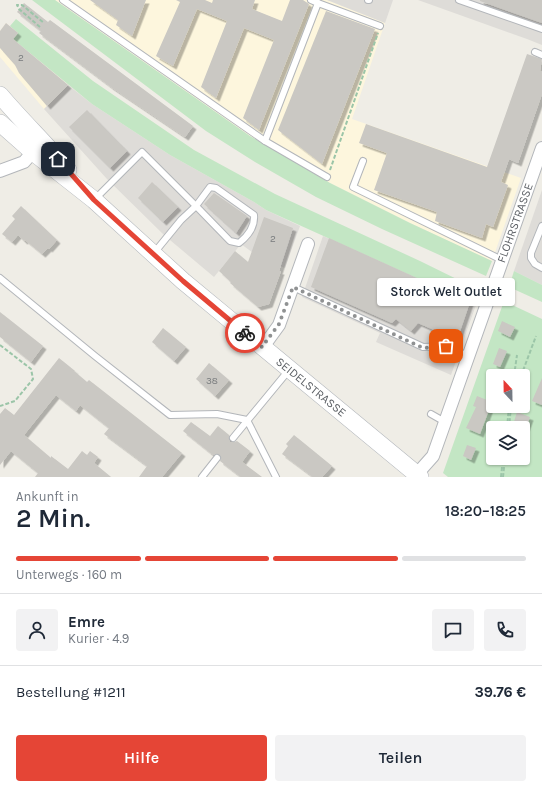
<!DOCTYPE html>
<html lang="de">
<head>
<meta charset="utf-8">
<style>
	body { margin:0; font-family:Karla,sans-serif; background:#f2f2f3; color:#1f2937; height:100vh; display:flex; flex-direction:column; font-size:15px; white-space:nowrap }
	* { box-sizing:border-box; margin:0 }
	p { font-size:13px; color:#747a83 }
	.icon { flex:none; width:22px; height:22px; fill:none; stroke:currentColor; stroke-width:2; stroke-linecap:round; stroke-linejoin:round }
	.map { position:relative; height:477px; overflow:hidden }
	.details { display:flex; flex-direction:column; background:#fff; flex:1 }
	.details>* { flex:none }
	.needle { width:26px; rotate:338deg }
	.tools { position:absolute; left:486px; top:369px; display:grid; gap:8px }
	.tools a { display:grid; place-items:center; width:44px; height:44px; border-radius:4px; background:#fff; box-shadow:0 1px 3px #0004; font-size:20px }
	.pin { position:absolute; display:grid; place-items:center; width:34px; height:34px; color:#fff; margin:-17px; border-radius:8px; box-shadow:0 2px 6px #0006 }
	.courier { position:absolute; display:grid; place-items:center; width:40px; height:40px; margin:-20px; border:3px solid #e54536; border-radius:50%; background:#fff; color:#222; box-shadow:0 1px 5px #0007 }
	.bubble { position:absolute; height:28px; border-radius:4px; background:#fff; box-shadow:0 1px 3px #0004; font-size:13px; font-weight:600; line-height:28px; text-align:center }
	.summary em { font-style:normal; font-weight:600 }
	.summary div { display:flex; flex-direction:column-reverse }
	.summary { display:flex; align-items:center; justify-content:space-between; height:68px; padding:0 16px }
	h1 { font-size:26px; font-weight:600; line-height:30px }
	.bar { display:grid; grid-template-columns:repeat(4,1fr); gap:6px 4px; align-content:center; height:48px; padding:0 16px }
	.bar i { height:5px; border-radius:3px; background:#e0e1e3 }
	.bar .selected { background:#e54536 }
	.bar p { grid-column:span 4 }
	.line { display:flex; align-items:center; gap:10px; padding:0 16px; border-top:1px solid #e0e1e3 }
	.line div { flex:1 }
	.round { display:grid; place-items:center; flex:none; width:42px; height:42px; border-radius:4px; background:#f2f2f3 }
	.primary-button { display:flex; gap:8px; margin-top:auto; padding:8px 16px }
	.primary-button a { flex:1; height:46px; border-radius:4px; background:#e54536; color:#fff; font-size:16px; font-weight:600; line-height:46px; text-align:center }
	.primary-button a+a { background:#f2f2f3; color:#1f2937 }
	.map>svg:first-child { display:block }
</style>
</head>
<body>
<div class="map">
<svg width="542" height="477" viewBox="0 0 542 477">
	<defs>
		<filter id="shadow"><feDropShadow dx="3.5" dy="3.5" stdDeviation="0" flood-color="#0004"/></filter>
	</defs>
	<rect width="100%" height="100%" fill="#efede6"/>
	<g fill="#fdf6dd">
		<path d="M55 0H327L385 23 352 119 521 178 492 261 410 223 330 183 250 136Z"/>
		<path d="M6 23 18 33 13 39 68 85 44 109 0 57V31Z"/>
	</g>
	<g fill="#dedcd8">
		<path d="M327 0H393L385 23Z"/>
		<path d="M418 0H542V45L527 39Z"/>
		<path d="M68 85 92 104 170 155 254 202 266 210 300 226 285 268 260 258 241 244 214 277 164 235 107 179 44 109Z"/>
		<path d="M542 190V285L514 271Z"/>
		<path d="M323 236 476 305 451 375 376 342 380 333 302 297Z"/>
	</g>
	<g fill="#c3e6c4" fill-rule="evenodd">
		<path d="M32 0H55L250 136 330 183 410 223 492 261 486 276 382 229 316 197 255 162 206 131Z"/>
		<path d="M16 19 93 81 194 150 275 194 420 261 481 291 476 305 266 210 254 202 170 155 92 104 13 39 18 33 10 26Z"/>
		<path d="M514 271 542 285V302L509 287Z"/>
		<path d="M504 301 542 319V477H448L443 473ZM493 376H523V406H493ZM493 428H523V458H493Z"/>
	</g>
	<g fill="#cac8c3" filter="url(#shadow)">
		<path d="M90 0H146L132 36 116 25 118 20Z"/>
		<path d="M176 0H205L212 3 213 0H255L252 9 282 21 290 0H303L309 4 259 130 243 118 274 40 244 28 216 98 201 87 227 21 197 9 173 66 156 56 180 2Z"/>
		<path d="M480 0H542V23L480 1Z"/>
		<path d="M24 3 48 22 50 20 193 126 185 137 111 87 39 33 41 31 17 12Z"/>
		<path d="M326 11 375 29 322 164 278 130Z"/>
		<path d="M6 23 18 33 13 39 68 85 47 106 19 73 15 65 0 48V31Z"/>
		<path d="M527 54 542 59 540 71 542 72V94L518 163 509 159 501 182 508 185 493 227 486 224 482 238 435 221 437 212 374 190 387 153 359 143 366 124 487 167Z"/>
		<path d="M87 110 127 151 110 168 69 127Z"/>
		<path d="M152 182 178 207 163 222 138 198Z"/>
		<path d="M214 193 247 216 236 233 204 204Z"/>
		<path d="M21 206 57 240 49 249 48 248 42 254 25 240 24 241 18 235 12 242 2 234 15 219 12 216Z"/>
		<path d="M264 217 293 228 279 271H281L269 304 258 307 230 283 231 282 219 271 235 251 248 262Z"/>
		<path d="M329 238 470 302 457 340 418 323 411 331 396 319 392 323 311 287Z"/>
		<path d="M0 312 43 346 31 362 0 337Z"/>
		<path d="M502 321 515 327 510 337 498 331Z"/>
		<path d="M163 328 186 347 174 361 152 342Z"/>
		<path d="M499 348 507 351 500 367 493 364Z"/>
		<path d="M59 358 75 371H74L87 382 89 380 182 453 162 477H139L147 466 104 434 109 428 80 405 76 411 56 395 24 435 51 458V456L68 469 82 451 87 455 90 451 98 457 94 463 111 477H35L38 473 11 451 0 465V414L5 408 14 415Z"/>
		<path d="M209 363 229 380 215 396 196 379Z"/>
		<path d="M542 378V405L532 401Z"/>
		<path d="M477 396 492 402 480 434 466 428 476 407 473 406Z"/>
		<path d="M517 412 530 417 526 428H512Z"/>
		<path d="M191 422 210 436 218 426 229 435V439L230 442H234L237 441 250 451 242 462 262 477H241L220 461 221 458 220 455 217 454 213 455 183 431Z"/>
		<path d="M294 435 332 466 322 477H313L282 454 288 446 286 444Z"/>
		<path d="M467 445 476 448 471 460 463 456Z"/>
	</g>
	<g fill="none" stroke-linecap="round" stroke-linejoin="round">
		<g stroke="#b3b6ba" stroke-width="8">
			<g id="service">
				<path d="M63 0 265 141 318 3 311 0"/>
				<path d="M368 0H369"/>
				<path d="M459 0 542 29"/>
				<path d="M318 3 380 26"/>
				<path d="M535 52 542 55"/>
				<path d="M265 141 327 177"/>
				<path d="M363 161 353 187 502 260"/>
				<path d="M210 187 216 188 254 215C255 226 248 236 239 243L230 241 196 206Z"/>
				<path d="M95 199 142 152 196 206 181 220 154 253"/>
				<path d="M542 226 531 253V258L535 264 542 268"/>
				<path d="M0 278 95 356 170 415 217 414 247 420 276 477"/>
				<path d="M293 287 423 347 446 346 468 356"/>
				<path d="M431 414 445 422"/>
				<path d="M233 438 289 370"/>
				<path d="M202 477 217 458"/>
			</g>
		</g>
		<g stroke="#b3b6ba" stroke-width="14">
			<g id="minor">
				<path d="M0 171 24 162 38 146"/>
				<path d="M263 347 279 325 308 244"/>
				<path d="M417 474 433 456 542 148"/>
			</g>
		</g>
		<g stroke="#b4b8bd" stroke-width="18">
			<g id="secondary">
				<path d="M0 95C22 121 46 144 68 170"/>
				<path d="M0 123 33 152 94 200 183 281 420 477"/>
			</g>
		</g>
		<g stroke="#9bc5a8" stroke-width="2" stroke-dasharray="4 2" stroke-linecap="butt">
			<path d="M40 27 19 9 17 5H22L44 23"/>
			<path d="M330 170 378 33"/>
			<path d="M0 345 31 369 33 379 15 401 0 406"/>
			<path d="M514 376 517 355"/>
			<path d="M521 376 536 336"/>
			<path d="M507 428 509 406"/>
			<path d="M509 428 511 406"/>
			<path d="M501 477 503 458"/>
			<path d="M503 477 505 458"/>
		</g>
		<use href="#service" stroke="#fff" stroke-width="6"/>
		<use href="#minor" stroke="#fff" stroke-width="12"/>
		<use href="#secondary" stroke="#fff" stroke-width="17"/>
	</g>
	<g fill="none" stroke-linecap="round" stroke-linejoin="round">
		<path stroke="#909293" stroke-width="4" stroke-dasharray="0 7.2" d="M245 333 262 347 279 324 293 287 423 348 446 346"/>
		<path stroke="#e54536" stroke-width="5" d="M58 159 94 200 183 281 245 333"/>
	</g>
	<g text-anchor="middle" stroke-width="3" stroke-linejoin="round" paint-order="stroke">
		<g font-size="10" fill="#787b7d">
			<text x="21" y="61">2</text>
			<text x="273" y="242">2</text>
			<text x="212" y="384">38</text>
		</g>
		<g font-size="12" fill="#5d6166" stroke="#fff">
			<text transform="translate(515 223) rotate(-70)" y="4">FLOHRSTRASSE</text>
			<text transform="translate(311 387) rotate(39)" y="4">SEIDELSTRASSE</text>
		</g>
	</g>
</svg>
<div class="tools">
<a><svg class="needle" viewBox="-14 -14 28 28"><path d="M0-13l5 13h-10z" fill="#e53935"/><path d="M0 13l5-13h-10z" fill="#747a83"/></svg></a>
<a><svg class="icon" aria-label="layers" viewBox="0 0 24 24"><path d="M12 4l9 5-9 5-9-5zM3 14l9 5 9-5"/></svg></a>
</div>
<div class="pin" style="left:446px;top:346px;background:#ea580c"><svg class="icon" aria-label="bag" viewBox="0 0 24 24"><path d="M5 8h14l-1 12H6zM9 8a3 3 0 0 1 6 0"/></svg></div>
<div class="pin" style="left:58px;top:159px;background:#1f2937"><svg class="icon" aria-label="home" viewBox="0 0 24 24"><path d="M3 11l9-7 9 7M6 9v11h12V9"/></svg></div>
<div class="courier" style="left:245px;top:333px"><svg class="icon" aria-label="bike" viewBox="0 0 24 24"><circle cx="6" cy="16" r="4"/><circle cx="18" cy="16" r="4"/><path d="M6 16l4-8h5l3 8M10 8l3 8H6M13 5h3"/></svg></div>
<div class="bubble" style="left:377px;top:278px;width:138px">Storck Welt Outlet</div>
</div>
<section class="details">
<div class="summary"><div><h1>2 Min.</h1><p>Ankunft in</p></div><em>18:20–18:25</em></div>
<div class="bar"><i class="selected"></i><i class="selected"></i><i class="selected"></i><i></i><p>Unterwegs · 160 m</p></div>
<div class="line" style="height:72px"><a class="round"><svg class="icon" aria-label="person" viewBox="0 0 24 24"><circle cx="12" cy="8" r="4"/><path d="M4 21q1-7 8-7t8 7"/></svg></a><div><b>Emre</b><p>Kurier · 4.9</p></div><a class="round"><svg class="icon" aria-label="chat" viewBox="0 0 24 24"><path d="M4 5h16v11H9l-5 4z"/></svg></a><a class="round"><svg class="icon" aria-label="phone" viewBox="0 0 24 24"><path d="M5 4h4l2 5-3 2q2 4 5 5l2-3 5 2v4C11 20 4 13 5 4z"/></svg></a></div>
<div class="line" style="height:52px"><div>Bestellung #1211</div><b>39.76 €</b></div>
<div class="primary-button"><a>Hilfe</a><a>Teilen</a></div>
</section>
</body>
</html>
